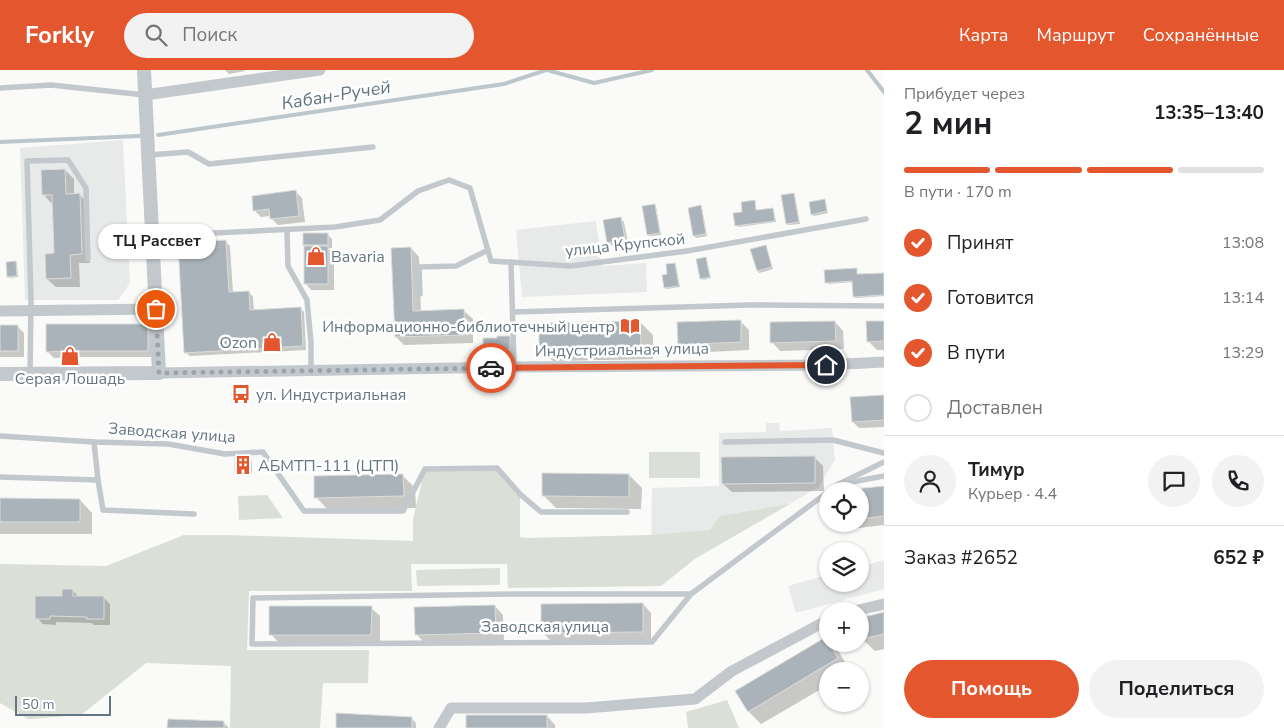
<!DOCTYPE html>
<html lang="ru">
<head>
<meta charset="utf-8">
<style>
	body { margin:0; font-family:"Nunito Sans",sans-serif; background:#f2f2f2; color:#202124; height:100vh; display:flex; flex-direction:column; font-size:19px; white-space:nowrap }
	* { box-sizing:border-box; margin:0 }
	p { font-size:16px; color:#757577 }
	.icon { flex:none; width:28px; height:28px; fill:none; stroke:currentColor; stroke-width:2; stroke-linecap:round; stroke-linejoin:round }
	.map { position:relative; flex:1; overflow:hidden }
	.panel { display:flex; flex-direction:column; background:#fff; width:400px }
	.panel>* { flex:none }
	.fabs { position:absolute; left:819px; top:412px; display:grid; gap:10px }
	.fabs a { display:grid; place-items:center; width:50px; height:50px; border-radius:50%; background:#fff; box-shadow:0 1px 4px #0004; font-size:25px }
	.scale { position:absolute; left:15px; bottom:12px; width:96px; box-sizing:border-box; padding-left:5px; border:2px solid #657683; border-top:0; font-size:14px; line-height:18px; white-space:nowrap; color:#657683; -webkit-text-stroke:4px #fff; paint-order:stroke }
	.pin { position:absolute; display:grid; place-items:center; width:42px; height:42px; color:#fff; margin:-21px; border:2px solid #fff; border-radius:50%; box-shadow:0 1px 5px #0007 }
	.courier { position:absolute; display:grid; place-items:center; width:50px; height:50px; margin:-25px; border:4px solid #e4572e; border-radius:50%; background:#fff; color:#222; box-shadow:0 1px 6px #0007 }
	.bubble { position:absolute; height:35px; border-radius:18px; background:#fff; box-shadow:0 1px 4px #0004; font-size:16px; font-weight:700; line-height:35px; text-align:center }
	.head em { font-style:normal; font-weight:700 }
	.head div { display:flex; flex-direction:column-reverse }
	.head { display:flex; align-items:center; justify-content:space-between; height:85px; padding:0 20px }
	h1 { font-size:32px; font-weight:700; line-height:38px }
	.bar { display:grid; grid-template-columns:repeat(4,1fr); gap:8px 5px; align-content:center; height:60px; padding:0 20px }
	.bar i { height:6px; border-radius:4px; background:#e0e0e0 }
	.bar .current { background:#e4572e }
	.bar p { grid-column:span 4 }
	.line { display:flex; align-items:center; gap:12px; padding:0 20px; border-top:1px solid #e0e0e0 }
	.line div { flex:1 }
	.round { display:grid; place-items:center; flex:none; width:52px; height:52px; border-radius:26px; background:#f2f2f2 }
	ol { padding:0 20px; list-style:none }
	li { display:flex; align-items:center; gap:15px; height:55px }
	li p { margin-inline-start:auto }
	li .icon { padding:5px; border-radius:50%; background:#e4572e; color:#fff; stroke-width:4 }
	li:last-child { color:#757577 }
	li i { width:28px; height:28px; border:2px solid #e0e0e0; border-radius:50% }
	.action { display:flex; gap:10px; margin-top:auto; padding:10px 20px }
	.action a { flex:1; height:58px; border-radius:30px; background:#e4572e; color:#fff; font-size:20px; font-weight:700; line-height:58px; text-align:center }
	.action a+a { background:#f2f2f2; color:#202124 }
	header { display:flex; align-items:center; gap:30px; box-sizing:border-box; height:70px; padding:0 25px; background:#e4572e; color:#fff }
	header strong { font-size:24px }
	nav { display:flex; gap:28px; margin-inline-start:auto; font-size:18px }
	.search { width:350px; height:45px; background:#f2f2f2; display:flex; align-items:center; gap:12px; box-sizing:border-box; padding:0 18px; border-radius:28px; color:#757577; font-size:19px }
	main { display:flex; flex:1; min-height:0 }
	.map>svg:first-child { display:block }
</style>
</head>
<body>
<header>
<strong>Forkly</strong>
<div class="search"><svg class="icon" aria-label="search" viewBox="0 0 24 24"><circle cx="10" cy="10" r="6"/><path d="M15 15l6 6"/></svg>Поиск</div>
<nav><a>Карта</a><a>Маршрут</a><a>Сохранённые</a></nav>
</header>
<main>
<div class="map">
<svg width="884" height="658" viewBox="0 0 884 658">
	<rect width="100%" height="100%" fill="#fafaf8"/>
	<g fill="#e8e9e9">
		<path d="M123 70 130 213 118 230H25L20 78Z"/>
		<path d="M596 151 602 196 646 193 647 222 522 227 516 160Z"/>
		<path d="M766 353H779L780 361 832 358 835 389 819 417 696 488 651 489 652 418 719 416V363L766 362Z"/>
		<path d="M884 490V519L796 543 788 516 827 505 828 514H860V497Z"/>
	</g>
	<g fill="#dadfd7">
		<rect x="649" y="382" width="51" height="26"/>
		<path d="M497 398 520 424V467L525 468 652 465 710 460 720 446 790 434 696 488 661 516 508 518 507 494H411L412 521H249L247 580H369L368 613H323L320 658H230L231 596 146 593 81 645 28 649 0 633V494L106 496 184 465H227L413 471V449L425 399Z"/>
		<path d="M267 425 283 448 239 450 238 426Z"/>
		<path d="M500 498V515L417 516 416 500Z"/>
		<path d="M727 630 739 658H688L686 642Z"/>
	</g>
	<g fill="#0003">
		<path d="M225 0H245V1L229 4Z"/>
		<path d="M65 100 74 109V124H79L88 133 90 193H79L80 217H56L47 209 55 184 52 134 44 125Z"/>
		<path d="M296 122 302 128 305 152 278 155 272 149 271 146 261 147 255 141Z"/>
		<path d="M793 124 795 126 800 154 789 155 787 154Z"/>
		<path d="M824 130 828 143 814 146 812 144Z"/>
		<path d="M754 132 757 142 773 139 774 141 776 152 738 157 736 155 743 143Z"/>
		<path d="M654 135 656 137 661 165 650 166 648 165Z"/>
		<path d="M701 137 702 138 707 166 696 168 694 166 690 139Z"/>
		<path d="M620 148 624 152 628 173 612 176 608 172Z"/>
		<path d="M327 164 332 169V178H328L334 184V220H311L305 213 308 177 304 174Z"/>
		<path d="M226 172 230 176 233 223 249 222 253 227 254 241 300 238 304 242 306 280 190 286 185 282Z"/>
		<path d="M765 176 773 199 759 203 758 201Z"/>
		<path d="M411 178 419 187 421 242 464 241 473 249V273L404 275 396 267Z"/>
		<path d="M706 188 711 208 703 210 701 208Z"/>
		<path d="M16 192 17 194 18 207 10 208 8 206Z"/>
		<path d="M675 194 676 196 680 217 667 219 665 217Z"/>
		<path d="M856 199 858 206 884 204V226L856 228 854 227 853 212 828 214 827 212Z"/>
		<path d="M740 251 749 260V280L688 283 679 274Z"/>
		<path d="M640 252 653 265V289L553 291 540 279Z"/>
		<path d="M835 252 843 261 844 279 780 281 772 272Z"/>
		<path d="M884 252V280H877L868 271Z"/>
		<path d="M148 255 154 261V287H79V292H75L70 287 54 288 47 281Z"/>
		<path d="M0 256H17L24 263V287H0Z"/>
		<path d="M509 267 513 272V283H489L484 279Z"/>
		<path d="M238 323H244L246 328 240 329Z"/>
		<path d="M884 326V357L859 358 853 352Z"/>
		<path d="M814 387 823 396 824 421 732 422 723 414Z"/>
		<path d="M250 390 252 392V402H238L236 400Z"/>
		<path d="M629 405 642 418 641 439 556 438 543 425Z"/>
		<path d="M403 406 415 418 416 438 328 440 316 427Z"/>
		<path d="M884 417V455L859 458 854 454H860V421H849Z"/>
		<path d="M0 429 80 430 92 443V464H0Z"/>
		<path d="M72 520 79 527H103L110 534V555H94L92 553 56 552V555L43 554 37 548Z"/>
		<path d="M643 534 651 543V570L551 571 542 562Z"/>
		<path d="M495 536 503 545 504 571 425 573 416 564Z"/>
		<path d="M371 538 380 546V573H279L271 564Z"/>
		<path d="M884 543V579L875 581 862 569 860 549Z"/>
		<path d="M826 569 828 574H831L839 582 850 601H828V615L761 654 749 642 737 622Z"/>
		<path d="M547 646 555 655V658H468Z"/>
		<path d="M412 649 416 653V658H337Z"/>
		<path d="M224 653 229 658H169Z"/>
	</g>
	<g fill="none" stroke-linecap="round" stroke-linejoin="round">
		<g stroke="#bbc7cb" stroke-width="4">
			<path d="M547 0 594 13 652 0"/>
			<path d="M867 0 884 22"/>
			<path d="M158 65 504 14 546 0"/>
			<path d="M0 72 139 66"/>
		</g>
	</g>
	<g fill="#aab3b9" stroke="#dcdcda">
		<path d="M65 99 66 124 80 123 82 184 70 185 71 208 46 209 45 184 54 183 52 125H42L41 100Z"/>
		<path d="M296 120 299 146 270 149 269 139 253 141 252 126Z"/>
		<path d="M794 123 799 152 786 154 781 125Z"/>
		<path d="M825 129 827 141 811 145 809 132Z"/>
		<path d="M755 130 756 140 773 138 775 151 735 156 733 143 742 142 741 132Z"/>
		<path d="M655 134 660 163 647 165 642 136Z"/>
		<path d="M701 135 706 164 693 166 688 138Z"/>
		<path d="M621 147 625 169 607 173 603 150Z"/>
		<rect x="303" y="163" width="25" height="12"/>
		<path d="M226 170 229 222 249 221 250 240 301 237 303 276 184 283 178 173Z"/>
		<path d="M766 175 772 197 757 201 750 179Z"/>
		<rect x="304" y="176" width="24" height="38"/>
		<path d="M411 177 413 241 464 239 465 265 395 267 391 178Z"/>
		<path d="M706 187 710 207 700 209 696 189Z"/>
		<path d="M16 191 17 206 7 207 6 192Z"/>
		<path d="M675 193 679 216 664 218 662 205 667 204 666 194Z"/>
		<path d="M857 198V204L884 203V225L853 227 852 211 825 213 824 200Z"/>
		<path d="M741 250V272L678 275 677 252Z"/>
		<path d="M640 251 641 277 539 279V253Z"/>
		<path d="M835 251 836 271 770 273V252Z"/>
		<path d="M866 251H884V271L867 272Z"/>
		<path d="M46 254H148V281H73V286H68L67 281 46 282Z"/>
		<rect x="0" y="255" width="18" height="26"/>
		<path d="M497 266H510V280H483V268H497Z"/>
		<path d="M884 325V350L852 352 850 327Z"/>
		<path d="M815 386V413L722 414 721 387Z"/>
		<path d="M235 388 251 389V401H235Z"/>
		<path d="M542 403 629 404V427L542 426Z"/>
		<path d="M403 404 404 426 314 428V406Z"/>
		<path d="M884 416V446L860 449V421L845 420Z"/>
		<path d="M0 428 80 429V452H0Z"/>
		<path d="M62 519H73V526H104V549H86L87 547 50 546V549H35V526H62Z"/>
		<path d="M643 533V562L541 563V534Z"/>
		<path d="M495 535 496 563 415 565 414 537Z"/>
		<path d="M269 536H372L371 565H269Z"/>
		<path d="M884 542V564L861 569 860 548Z"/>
		<path d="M826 567 828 574H830L838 588 748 642 735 621Z"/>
		<path d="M336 643 412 647V658H336Z"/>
		<rect x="466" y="645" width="81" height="13"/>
		<path d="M168 649 224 651V658H167Z"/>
	</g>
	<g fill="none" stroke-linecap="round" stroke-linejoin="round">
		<g stroke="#c3c8cc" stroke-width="5.5">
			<path d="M0 18 51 15 145 25"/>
			<path d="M149 85 188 82 209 94 373 77"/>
			<path d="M287 160 288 196 307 230 311 273V300"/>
			<path d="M152 166 335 157 380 150 418 121 449 110 470 118 491 191 571 196 687 181 866 149"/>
			<path d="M511 192 514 297"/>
			<path d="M420 224 419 197 456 196 488 180"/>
			<path d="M513 242 749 235 884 236"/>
			<path d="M30 304 31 230 27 91 68 90 86 118 88 189"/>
			<path d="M0 366 94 372 168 374 225 384 263 382 304 441H403L425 399 497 398 520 424 541 442H627"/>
			<path d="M725 372 833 370 884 383"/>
			<path d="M0 407 98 410 94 372"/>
			<path d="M98 410 103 440 194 444"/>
			<path d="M847 413 884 406"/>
			<path d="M829 421 839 414 884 392"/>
			<path d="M691 524H517L253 528 252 574 652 572 691 524 828 422"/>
		</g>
		<g stroke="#c3c8cc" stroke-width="11">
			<path d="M145 25 320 0"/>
			<path d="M0 241 156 239"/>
			<path d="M159 303 514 297 826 295 884 292"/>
			<path d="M854 541 884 534"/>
			<path d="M439 658 451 638H586L695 629 732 601 828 550"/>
		</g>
		<path stroke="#c3c8cc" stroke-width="14" d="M0 304 159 303 144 0"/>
	</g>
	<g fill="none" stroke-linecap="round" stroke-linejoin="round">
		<path stroke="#99a4ac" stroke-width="5" stroke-dasharray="0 9" d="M156 239 159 303 491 298"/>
		<path stroke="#e4572e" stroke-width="6" d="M491 298 826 295"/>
	</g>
	<defs>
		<g id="shop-bare" transform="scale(1.5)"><path d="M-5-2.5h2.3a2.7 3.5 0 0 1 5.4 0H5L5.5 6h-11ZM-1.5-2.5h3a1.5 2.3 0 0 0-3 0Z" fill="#e4572e" stroke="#fff" stroke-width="2.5" paint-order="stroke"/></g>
		<g id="library-bare" transform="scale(1.5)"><path d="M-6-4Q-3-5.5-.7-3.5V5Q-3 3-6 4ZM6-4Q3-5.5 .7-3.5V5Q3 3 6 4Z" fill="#e4572e" stroke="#fff" stroke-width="2.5" paint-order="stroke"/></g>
		<g id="bus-bare" transform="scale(1.5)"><path d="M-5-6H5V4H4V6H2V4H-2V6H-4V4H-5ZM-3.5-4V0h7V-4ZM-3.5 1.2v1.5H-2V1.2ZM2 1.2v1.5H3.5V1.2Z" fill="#e4572e" stroke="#fff" stroke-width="2.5" paint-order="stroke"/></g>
		<g id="building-bare" transform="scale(1.5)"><path d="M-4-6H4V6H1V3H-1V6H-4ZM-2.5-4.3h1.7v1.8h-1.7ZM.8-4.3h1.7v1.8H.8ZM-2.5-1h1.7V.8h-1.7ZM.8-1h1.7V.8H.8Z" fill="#e4572e" stroke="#fff" stroke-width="2.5" paint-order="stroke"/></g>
	</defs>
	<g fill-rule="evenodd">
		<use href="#shop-bare" x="316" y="186"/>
		<use href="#library-bare" x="630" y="256"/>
		<use href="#shop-bare" x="272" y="272"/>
		<use href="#shop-bare" x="70" y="286"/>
		<use href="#bus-bare" x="241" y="324"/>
		<use href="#building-bare" x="243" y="395"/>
	</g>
	<g text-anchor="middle" stroke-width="5" stroke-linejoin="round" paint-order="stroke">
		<g font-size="16" fill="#657683" stroke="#fff">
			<text transform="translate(625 174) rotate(-6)" y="6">улица Крупской</text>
			<text transform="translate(622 279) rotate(-1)" y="6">Индустриальная улица</text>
			<text transform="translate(172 362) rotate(4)" y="6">Заводская улица</text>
			<text x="545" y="562">Заводская улица</text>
		</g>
		<g font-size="16" fill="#657683" stroke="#fff" text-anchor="start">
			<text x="331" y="192">Bavaria</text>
			<text x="615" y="262" text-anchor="end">Информационно-библиотечный центр</text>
			<text x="257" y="278" text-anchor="end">Ozon</text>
			<text x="70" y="314" text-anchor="middle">Серая Лошадь</text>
			<text x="256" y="330">ул. Индустриальная</text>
			<text x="258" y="401">АБМТП-111 (ЦТП)</text>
		</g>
		<g font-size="18" font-style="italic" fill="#60757c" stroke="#fff">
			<text transform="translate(336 25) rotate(-9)" y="6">Кабан-Ручей</text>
		</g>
	</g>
</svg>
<div class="fabs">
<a><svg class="icon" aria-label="locate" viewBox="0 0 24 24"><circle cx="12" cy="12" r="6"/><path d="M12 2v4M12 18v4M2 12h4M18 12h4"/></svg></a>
<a><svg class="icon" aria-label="layers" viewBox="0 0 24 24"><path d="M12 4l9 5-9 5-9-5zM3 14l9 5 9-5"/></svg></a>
<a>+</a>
<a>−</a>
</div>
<div class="scale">50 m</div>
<div class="pin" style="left:156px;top:239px;background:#ea580c"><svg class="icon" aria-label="bag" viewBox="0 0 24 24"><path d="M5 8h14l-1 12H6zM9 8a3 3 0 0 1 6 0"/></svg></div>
<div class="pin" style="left:826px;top:295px;background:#1f2937"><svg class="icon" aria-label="home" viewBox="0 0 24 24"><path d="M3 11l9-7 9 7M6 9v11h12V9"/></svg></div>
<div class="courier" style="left:491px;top:298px"><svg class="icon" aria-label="car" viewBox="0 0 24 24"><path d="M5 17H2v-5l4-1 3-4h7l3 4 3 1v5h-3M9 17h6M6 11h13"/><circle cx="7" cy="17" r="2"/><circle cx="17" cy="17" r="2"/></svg></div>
<div class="bubble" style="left:98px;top:154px;width:118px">ТЦ Рассвет</div>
</div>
<section class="panel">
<div class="head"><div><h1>2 мин</h1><p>Прибудет через</p></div><em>13:35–13:40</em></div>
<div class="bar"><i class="current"></i><i class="current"></i><i class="current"></i><i></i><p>В пути · 170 m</p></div>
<ol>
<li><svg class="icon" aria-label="check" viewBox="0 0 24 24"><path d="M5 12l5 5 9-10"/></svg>Принят<p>13:08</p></li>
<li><svg class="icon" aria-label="check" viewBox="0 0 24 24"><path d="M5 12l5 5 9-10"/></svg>Готовится<p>13:14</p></li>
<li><svg class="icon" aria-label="check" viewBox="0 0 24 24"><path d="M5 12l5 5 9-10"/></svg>В пути<p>13:29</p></li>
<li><i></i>Доставлен</li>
</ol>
<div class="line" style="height:90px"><a class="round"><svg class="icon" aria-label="person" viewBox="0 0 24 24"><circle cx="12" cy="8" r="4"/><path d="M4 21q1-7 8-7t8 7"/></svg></a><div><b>Тимур</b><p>Курьер · 4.4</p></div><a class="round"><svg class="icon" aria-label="chat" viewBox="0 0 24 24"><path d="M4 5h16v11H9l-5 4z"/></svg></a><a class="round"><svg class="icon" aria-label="phone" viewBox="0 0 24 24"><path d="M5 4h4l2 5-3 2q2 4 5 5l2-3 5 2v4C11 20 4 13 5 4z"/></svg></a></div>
<div class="line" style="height:65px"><div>Заказ #2652</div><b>652 ₽</b></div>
<div class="action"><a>Помощь</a><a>Поделиться</a></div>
</section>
</main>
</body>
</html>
